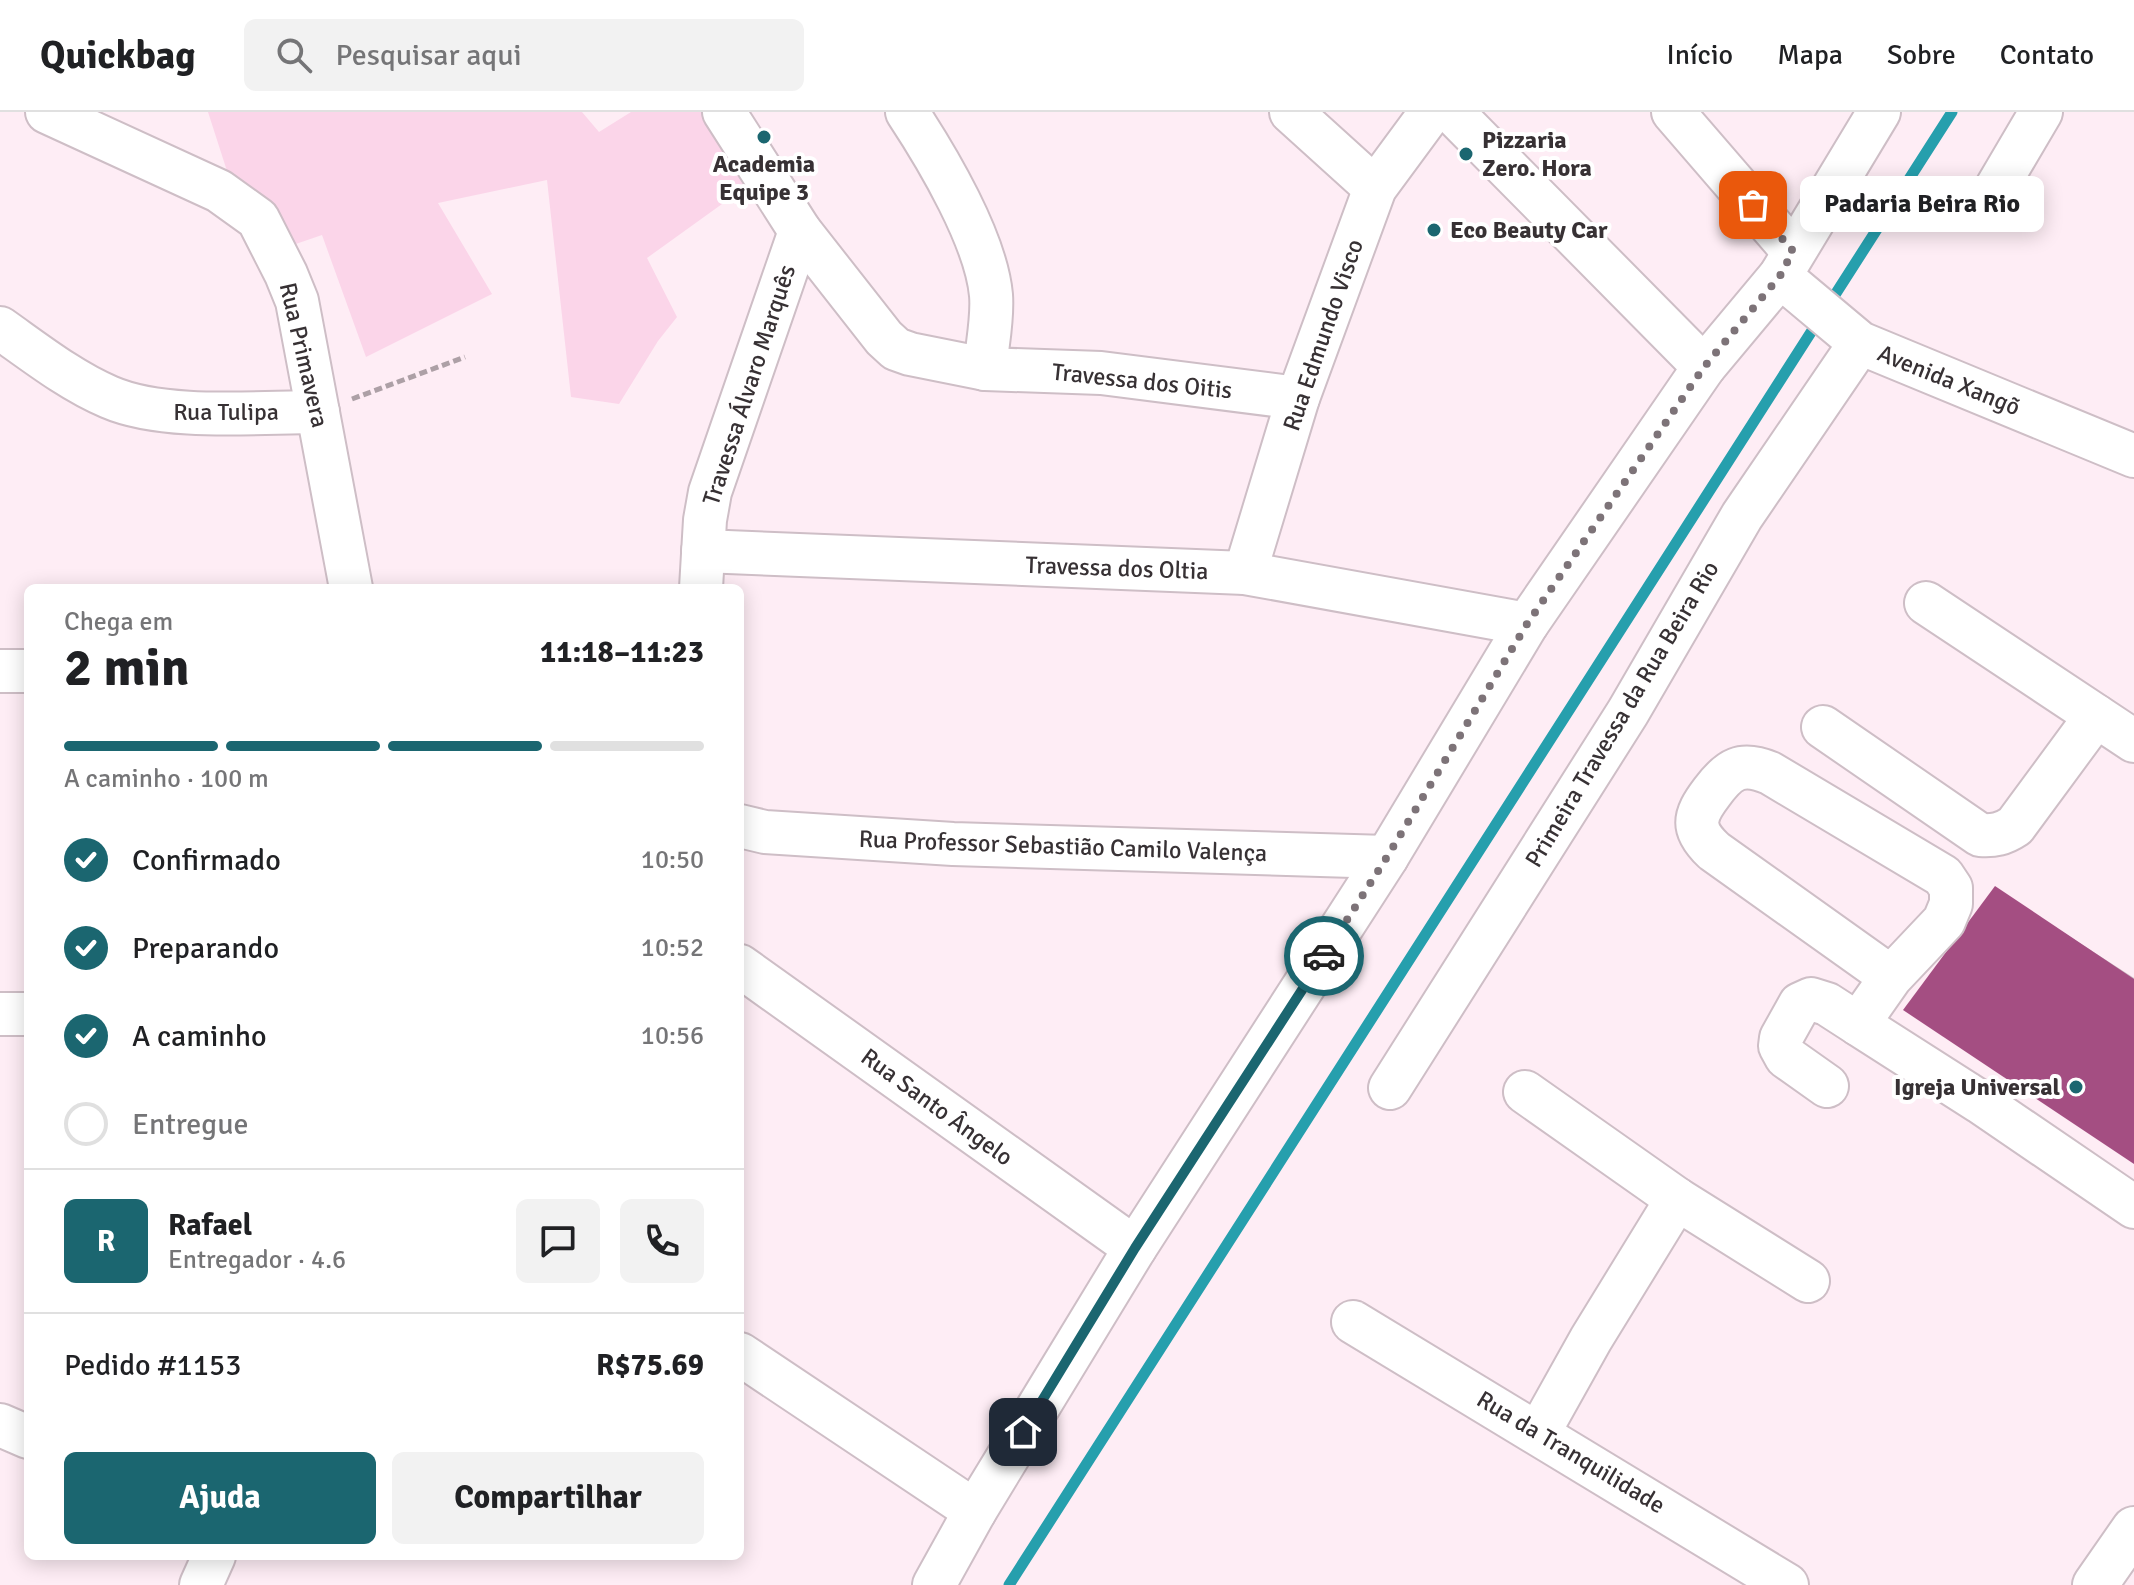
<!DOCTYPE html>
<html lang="pt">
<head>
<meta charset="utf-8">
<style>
	body { margin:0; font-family:Signika,sans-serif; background:#f2f2f2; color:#202124; height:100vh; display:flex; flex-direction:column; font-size:30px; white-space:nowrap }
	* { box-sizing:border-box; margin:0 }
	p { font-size:26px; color:#757577 }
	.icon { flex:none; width:44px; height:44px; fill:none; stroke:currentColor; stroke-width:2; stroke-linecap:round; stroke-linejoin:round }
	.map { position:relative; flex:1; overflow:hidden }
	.details { position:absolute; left:24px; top:472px; width:720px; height:976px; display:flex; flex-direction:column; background:#fff; border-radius:12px; box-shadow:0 4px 20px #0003 }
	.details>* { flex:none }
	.pin { position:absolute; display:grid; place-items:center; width:68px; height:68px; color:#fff; margin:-34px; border-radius:16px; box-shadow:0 4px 12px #0006 }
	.courier { position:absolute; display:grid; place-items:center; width:80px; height:80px; margin:-40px; border:6px solid #1b6670; border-radius:50%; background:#fff; color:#222; box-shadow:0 2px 10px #0007 }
	.bubble { position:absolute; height:56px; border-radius:12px; background:#fff; box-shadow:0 4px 20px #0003; font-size:26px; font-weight:800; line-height:56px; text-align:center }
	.summary em { font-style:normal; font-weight:800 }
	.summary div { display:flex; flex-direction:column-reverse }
	.summary { display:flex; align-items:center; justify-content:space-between; height:136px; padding:0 40px }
	h1 { font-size:52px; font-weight:800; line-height:60px }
	.bar { display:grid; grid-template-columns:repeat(4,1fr); gap:12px 8px; align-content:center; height:96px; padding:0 40px }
	.bar i { height:10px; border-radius:6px; background:#e0e0e0 }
	.bar .selected { background:#1b6670 }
	.bar p { grid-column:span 4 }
	.line { display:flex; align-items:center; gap:20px; padding:0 40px; border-top:2px solid #e0e0e0 }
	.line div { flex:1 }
	.round { display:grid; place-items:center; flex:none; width:84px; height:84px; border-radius:12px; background:#f2f2f2 }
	ol { padding:0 40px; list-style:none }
	li { display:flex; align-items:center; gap:24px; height:88px }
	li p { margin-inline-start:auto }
	li .icon { padding:8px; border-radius:50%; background:#1b6670; color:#fff; stroke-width:4 }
	li:last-child { color:#757577 }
	li i { width:44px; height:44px; border:4px solid #e0e0e0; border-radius:50% }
	.button { display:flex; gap:16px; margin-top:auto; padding:16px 40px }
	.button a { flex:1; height:92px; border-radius:12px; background:#1b6670; color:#fff; font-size:32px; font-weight:800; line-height:92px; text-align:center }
	.button a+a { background:#f2f2f2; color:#202124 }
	header { display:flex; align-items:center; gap:48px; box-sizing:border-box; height:112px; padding:0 40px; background:#fff; border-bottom:2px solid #e0e0e0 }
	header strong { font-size:38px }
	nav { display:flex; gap:44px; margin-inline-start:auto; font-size:28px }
	.search { width:560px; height:72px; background:#f2f2f2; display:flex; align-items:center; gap:20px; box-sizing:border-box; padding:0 28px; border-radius:12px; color:#757577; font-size:30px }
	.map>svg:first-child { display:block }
</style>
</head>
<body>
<header>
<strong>Quickbag</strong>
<div class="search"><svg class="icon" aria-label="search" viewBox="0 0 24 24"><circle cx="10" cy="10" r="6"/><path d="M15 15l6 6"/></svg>Pesquisar aqui</div>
<nav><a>Início</a><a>Mapa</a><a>Sobre</a><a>Contato</a></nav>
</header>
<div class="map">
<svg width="2134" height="1473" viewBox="0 0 2134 1473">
	<rect width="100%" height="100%" fill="#feedf5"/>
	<path fill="#fbd5e9" d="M208 0H582L599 20 631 0H716L754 69 647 146 677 205 658 229 619 292 571 285 547 68 438 91 492 182 366 245 322 123 255 146Z"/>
	<path fill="#0003" d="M1996 777 2134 866V1049Z"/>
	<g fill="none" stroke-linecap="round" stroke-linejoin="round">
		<path stroke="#269fad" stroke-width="11" d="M1009 1473 1952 0"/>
	</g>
	<path fill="#a44e82" d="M1995 774 2134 867V1052L1903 898Z"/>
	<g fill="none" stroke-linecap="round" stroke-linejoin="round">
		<g stroke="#cebec6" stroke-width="46">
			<g id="minor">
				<path d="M47 0 219 79 258 107 286 162 297 189 351 476"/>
				<path d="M724 0 800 119 884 226 896 237 910 242 985 257 1101 261 1298 286"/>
				<path d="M907 0C938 47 986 128 991 183 993 207 987 233 985 257"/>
				<path d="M1291 0 1375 76"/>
				<path d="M1452 0 1704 255"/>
				<path d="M1673 0 1793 139"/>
				<path d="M1991 85 2041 0"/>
				<path d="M1780 164 1860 231 2134 344"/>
				<path d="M0 216C34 240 71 269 109 285 164 309 257 300 318 300"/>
				<path d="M703 439 1245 461 1527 512"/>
				<path d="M1245 461 1298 286 1375 76 1431 0"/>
				<path d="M701 476 705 408 710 380 800 119"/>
				<path d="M1926 491 2134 629"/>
				<path d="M0 559H28"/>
				<path d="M1823 615 1980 723C1994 724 2003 722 2015 714L2096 604"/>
				<path d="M740 714 765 720 953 732 1387 745"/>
				<path d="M740 854 1135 1136"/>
				<path d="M1891 865 1714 739C1691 717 1693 705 1712 680 1729 657 1741 649 1770 661L1943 764 1951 776V792L1944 809 1891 865 1858 912 1980 990 2134 1095"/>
				<path d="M0 902H28"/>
				<path d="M1827 974 1786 945 1780 934 1781 926 1800 892 1811 887 1827 892 1858 912"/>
				<path d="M1390 976 1628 600 1742 404 1860 231"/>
				<path d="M1525 980 1677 1087 1808 1169"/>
				<path d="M1353 1210 1787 1473"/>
				<path d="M740 1242 975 1399"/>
				<path d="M0 1313 28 1325"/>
				<path d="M1539 1320 1591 1227 1677 1087"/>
				<path d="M201 1473 214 1444"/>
				<path d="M934 1473 975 1399 1135 1136 1387 745 1527 512 1704 255 1780 164 1879 0"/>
			</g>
		</g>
		<g stroke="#cebec6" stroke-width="48">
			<path id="major" d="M2095 1473 2134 1417"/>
		</g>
		<path stroke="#ada0a6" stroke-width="5" stroke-dasharray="8 4" stroke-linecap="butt" d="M352 287 465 245"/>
		<use href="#minor" stroke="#fff" stroke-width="42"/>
		<use href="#major" stroke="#fff" stroke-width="44"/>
	</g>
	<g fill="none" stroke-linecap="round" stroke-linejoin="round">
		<path stroke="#7d7378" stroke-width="8" stroke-dasharray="0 14.4" d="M1324 844 1387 745 1527 512 1704 255 1780 164 1793 139 1753 93"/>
		<path stroke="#1b6670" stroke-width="10" d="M1023 1320 1135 1136 1324 844"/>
	</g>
	<g fill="#1b6670" stroke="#fff" stroke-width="3">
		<circle cx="764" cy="25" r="8"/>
		<circle cx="1466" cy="42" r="8"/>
		<circle cx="1434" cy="118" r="8"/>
		<circle cx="2076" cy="975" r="8"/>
	</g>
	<g text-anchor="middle" stroke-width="8" stroke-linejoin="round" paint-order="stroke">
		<g font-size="24" font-weight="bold" fill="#373134" stroke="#fff" text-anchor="start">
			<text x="1482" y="36">Pizzaria<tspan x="1482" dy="28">Zero. Hora</tspan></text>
			<text x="764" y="60" text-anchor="middle">Academia<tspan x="764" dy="28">Equipe 3</tspan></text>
			<text x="1450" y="126">Eco Beauty Car</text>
			<text x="2060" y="983" text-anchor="end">Igreja Universal</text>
		</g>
		<g font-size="24" fill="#373134" stroke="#fff">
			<text transform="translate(1323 223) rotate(-71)" y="8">Rua Edmundo Visco</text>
			<text transform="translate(304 243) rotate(77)" y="8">Rua Primavera</text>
			<text transform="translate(1949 268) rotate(22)" y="8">Avenida Xangõ</text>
			<text transform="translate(1142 269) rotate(6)" y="8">Travessa dos Oitis</text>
			<text transform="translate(749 273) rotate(-72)" y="8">Travessa Álvaro Marquês</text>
			<text x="226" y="308">Rua Tulipa</text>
			<text transform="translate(1117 456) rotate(2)" y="8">Travessa dos Oltia</text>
			<text transform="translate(1622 602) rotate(-59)" y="8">Primeira Travessa da Rua Beira Rio</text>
			<text transform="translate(1063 734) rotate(2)" y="8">Rua Professor Sebastião Camilo Valença</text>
			<text transform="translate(937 995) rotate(36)" y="8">Rua Santo Ângelo</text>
			<text transform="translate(1571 1340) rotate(31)" y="8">Rua da Tranquilidade</text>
		</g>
	</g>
</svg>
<div class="pin" style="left:1753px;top:93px;background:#ea580c"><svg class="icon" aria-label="bag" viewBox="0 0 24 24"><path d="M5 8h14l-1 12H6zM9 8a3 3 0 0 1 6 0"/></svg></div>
<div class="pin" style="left:1023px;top:1320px;background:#1f2937"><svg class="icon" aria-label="home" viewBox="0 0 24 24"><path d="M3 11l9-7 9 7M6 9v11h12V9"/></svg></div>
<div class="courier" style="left:1324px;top:844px"><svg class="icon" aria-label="car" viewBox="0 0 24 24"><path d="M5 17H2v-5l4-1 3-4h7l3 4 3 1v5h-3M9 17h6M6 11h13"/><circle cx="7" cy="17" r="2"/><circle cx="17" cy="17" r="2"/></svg></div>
<div class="bubble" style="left:1800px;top:64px;width:244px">Padaria Beira Rio</div>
<section class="details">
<div class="summary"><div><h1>2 min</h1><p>Chega em</p></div><em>11:18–11:23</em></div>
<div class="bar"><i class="selected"></i><i class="selected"></i><i class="selected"></i><i></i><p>A caminho · 100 m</p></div>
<ol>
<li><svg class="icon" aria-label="check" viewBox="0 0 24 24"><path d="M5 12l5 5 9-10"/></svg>Confirmado<p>10:50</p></li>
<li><svg class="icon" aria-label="check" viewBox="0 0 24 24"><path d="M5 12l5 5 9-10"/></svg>Preparando<p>10:52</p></li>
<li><svg class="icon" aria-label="check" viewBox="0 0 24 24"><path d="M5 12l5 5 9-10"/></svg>A caminho<p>10:56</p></li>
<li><i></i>Entregue</li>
</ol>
<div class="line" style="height:144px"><b class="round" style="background:#1b6670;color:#fff">R</b><div><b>Rafael</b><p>Entregador · 4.6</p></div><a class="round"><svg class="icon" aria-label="chat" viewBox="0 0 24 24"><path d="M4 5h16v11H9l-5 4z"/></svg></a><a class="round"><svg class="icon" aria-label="phone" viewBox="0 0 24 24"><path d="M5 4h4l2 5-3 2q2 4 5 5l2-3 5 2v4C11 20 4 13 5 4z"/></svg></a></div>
<div class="line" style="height:104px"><div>Pedido #1153</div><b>R$75.69</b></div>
<div class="button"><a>Ajuda</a><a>Compartilhar</a></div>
</section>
</div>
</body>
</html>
